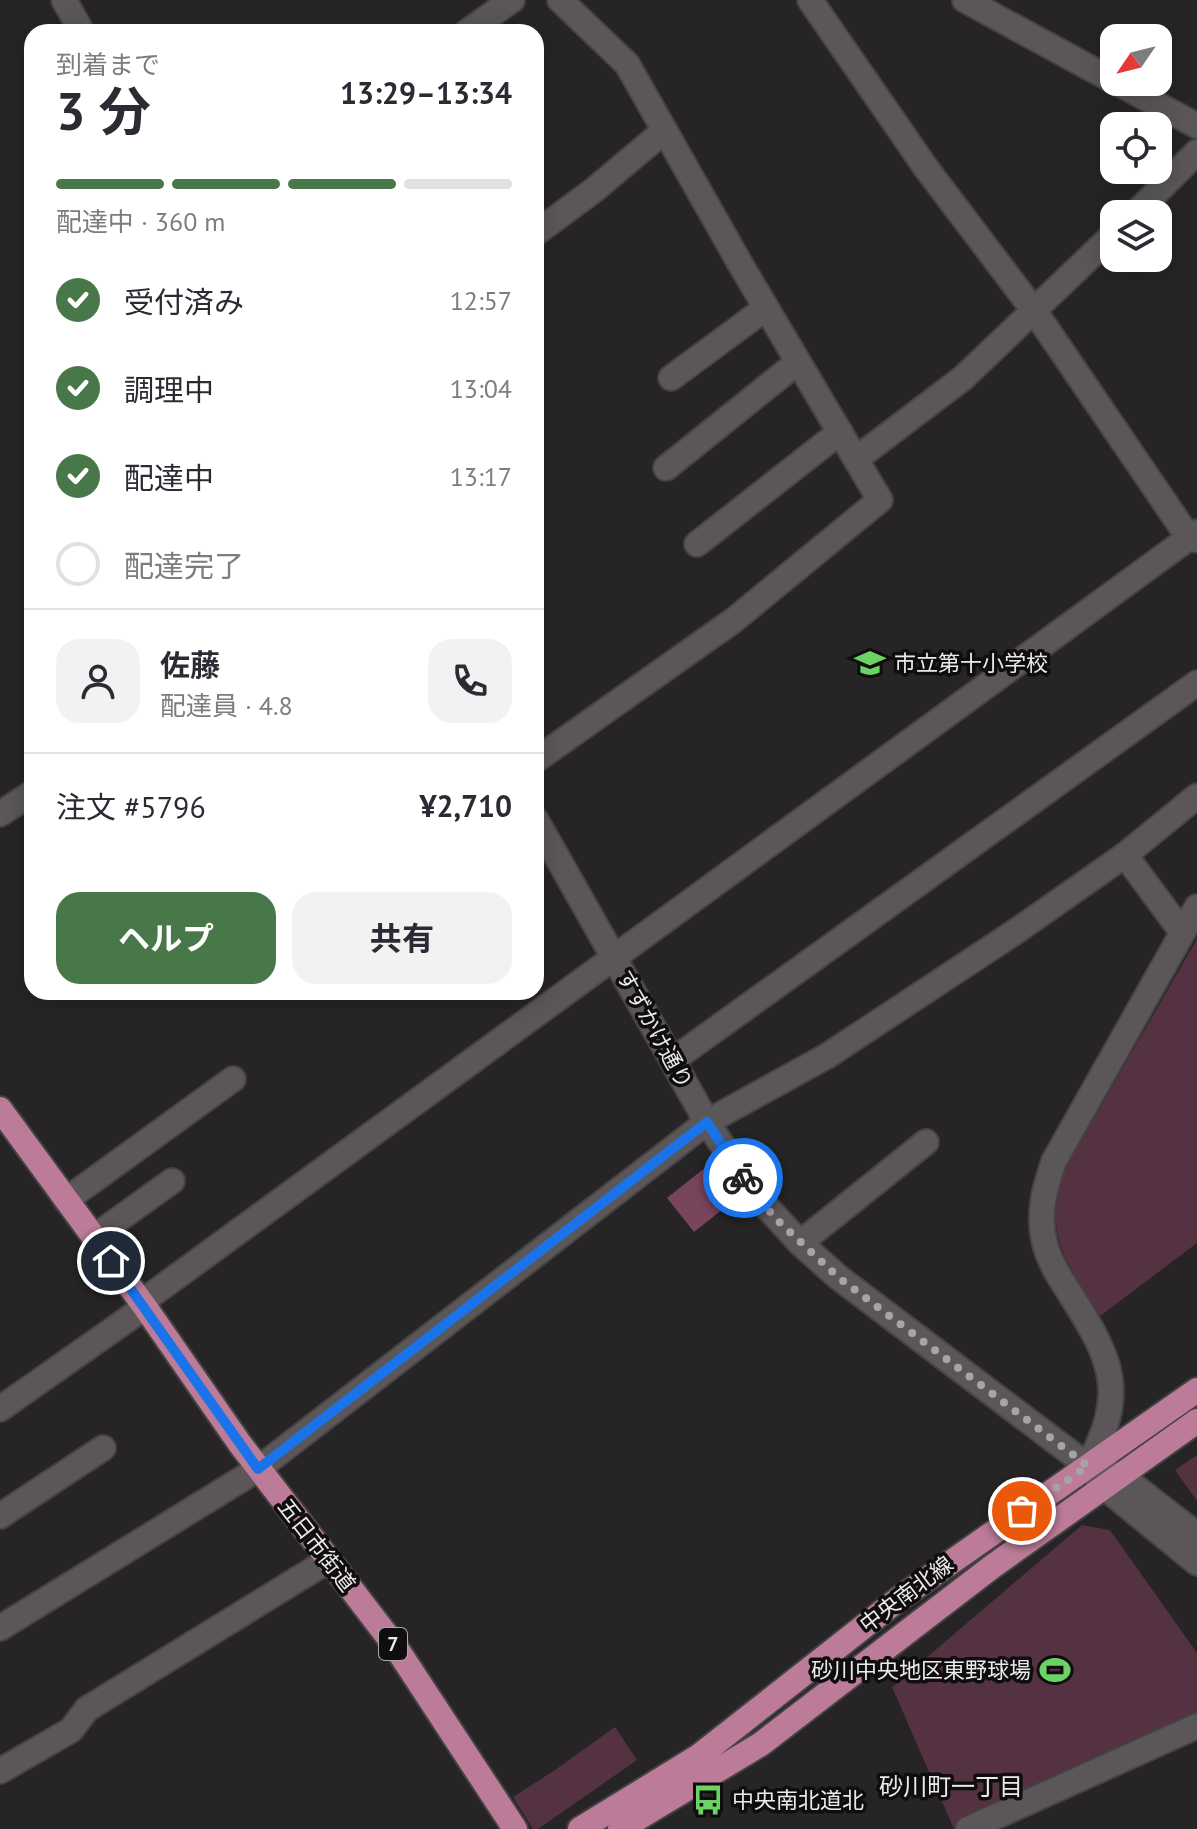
<!DOCTYPE html>
<html lang="ja">
<head>
<meta charset="utf-8">
<style>
	body { margin:0; font-family:"PT Sans","Noto Sans JP",sans-serif; background:#f2f2f3; color:#2b2b33; height:100vh; display:flex; flex-direction:column; font-size:30px; white-space:nowrap }
	* { box-sizing:border-box; margin:0 }
	p { font-size:26px; color:#7c7c81 }
	.icon { flex:none; width:44px; height:44px; fill:none; stroke:currentColor; stroke-width:2; stroke-linecap:round; stroke-linejoin:round }
	.map { position:relative; flex:1; overflow:hidden }
	.sheet { position:absolute; left:24px; top:24px; width:520px; height:976px; display:flex; flex-direction:column; background:#fff; border-radius:24px; box-shadow:0 4px 20px #0003 }
	.sheet>* { flex:none }
	.needle { width:52px; rotate:235deg }
	.buttons { position:absolute; left:1100px; top:24px; display:grid; gap:16px }
	.buttons a { display:grid; place-items:center; width:72px; height:72px; border-radius:16px; background:#fff; box-shadow:0 4px 20px #0003; font-size:40px }
	.pin { position:absolute; display:grid; place-items:center; width:68px; height:68px; color:#fff; margin:-34px; border:4px solid #fff; border-radius:50%; box-shadow:0 2px 8px #0007 }
	.courier { position:absolute; display:grid; place-items:center; width:80px; height:80px; margin:-40px; border:6px solid #1a73e8; border-radius:50%; background:#fff; color:#222; box-shadow:0 2px 10px #0007 }
	.summary em { font-style:normal; font-weight:700 }
	.summary div { display:flex; flex-direction:column-reverse }
	.summary { display:flex; align-items:center; justify-content:space-between; height:136px; padding:0 32px }
	h1 { font-size:52px; font-weight:700; line-height:60px }
	.bar { display:grid; grid-template-columns:repeat(4,1fr); gap:12px 8px; align-content:center; height:96px; padding:0 32px }
	.bar i { height:10px; border-radius:6px; background:#e1e1e2 }
	.bar .active { background:#487749 }
	.bar p { grid-column:span 4 }
	.line { display:flex; align-items:center; gap:20px; padding:0 32px; border-top:2px solid #e1e1e2 }
	.line div { flex:1 }
	.round { display:grid; place-items:center; flex:none; width:84px; height:84px; border-radius:24px; background:#f2f2f3 }
	ol { padding:0 32px; list-style:none }
	li { display:flex; align-items:center; gap:24px; height:88px }
	li p { margin-inline-start:auto }
	li .icon { padding:8px; border-radius:50%; background:#487749; color:#fff; stroke-width:4 }
	li:last-child { color:#7c7c81 }
	li i { width:44px; height:44px; border:4px solid #e1e1e2; border-radius:50% }
	.cta { display:flex; gap:16px; margin-top:auto; padding:16px 32px }
	.cta a { flex:1; height:92px; border-radius:24px; background:#487749; color:#fff; font-size:32px; font-weight:700; line-height:92px; text-align:center }
	.cta a+a { background:#f2f2f3; color:#2b2b33 }
	.map>svg:first-child { display:block }
</style>
</head>
<body>
<div class="map">
<svg width="1197" height="1829" viewBox="0 0 1197 1829">
	<rect width="100%" height="100%" fill="#272425"/>
	<g fill="#543241">
		<path d="M1197 939V1243L1100 1316C1066 1260 1043 1239 1064 1170Z"/>
		<path d="M1197 1455V1501L1175 1470Z"/>
		<path d="M1082 1525 1110 1530 1197 1653V1721L954 1829 892 1687Z"/>
		<path d="M615 1727 637 1760 538 1829H533L513 1797 555 1770Z"/>
	</g>
	<path fill="#0007" d="M708 1167 733 1199 695 1229 670 1198Z"/>
	<path fill="#79455c" d="M706 1167 733 1201 694 1232 667 1198Z"/>
	<g fill="none" stroke-linecap="round" stroke-linejoin="round">
		<g stroke="#454243" stroke-width="28">
			<g id="minor">
				<path d="M64 0 82 32"/>
				<path d="M810 0 926 168 1035 312 1189 538 1197 540"/>
				<path d="M965 0 1114 81"/>
				<path d="M467 32 512 0"/>
				<path d="M1116 82 1197 126"/>
				<path d="M1135 214 1197 152"/>
				<path d="M536 233 594 190 664 131"/>
				<path d="M671 378 766 308"/>
				<path d="M856 459 963 378 1114 234"/>
				<path d="M666 468 798 362"/>
				<path d="M697 544 840 432"/>
				<path d="M536 760 734 620 880 500 742 267 627 64 560 0"/>
				<path d="M0 814 32 793"/>
				<path d="M536 820 707 1122 754 1193 800 1243 838 1277 1088 1466 1103 1486 1197 1563"/>
				<path d="M1125 855 1182 932"/>
				<path d="M673 1060 1197 683"/>
				<path d="M66 1200 233 1079"/>
				<path d="M94 1237 172 1181"/>
				<path d="M800 1243 926 1142"/>
				<path d="M0 1409 145 1307 150 1296 1197 532"/>
				<path d="M1088 1466C1127 1392 1113 1362 1071 1295 1060 1278 1048 1260 1044 1240 1038 1212 1045 1187 1054 1161L1197 907"/>
				<path d="M1102 1470 1120 1475 1197 1535"/>
				<path d="M0 1516 103 1448"/>
				<path d="M0 1628 258 1469 707 1122 827 1056 1015 932 1125 855 1197 796"/>
				<path d="M0 1771 71 1730 87 1709 329 1560"/>
				<path d="M968 1829 1197 1726"/>
			</g>
		</g>
		<g stroke="#454243" stroke-width="28">
			<g id="major">
				<path d="M0 1109 145 1307 240 1444 395 1646 515 1829"/>
				<path d="M580 1829 699 1756 900 1598 1197 1390"/>
				<path d="M620 1829 761 1744 993 1566 1197 1421"/>
			</g>
		</g>
		<use href="#minor" stroke="#5b5759" stroke-width="24"/>
		<use href="#major" stroke="#bc7c99" stroke-width="24"/>
	</g>
	<g fill="none" stroke-linecap="round" stroke-linejoin="round">
		<path stroke="#a6a4a5" stroke-width="8" stroke-dasharray="0 14.4" d="M743 1178 775 1218 838 1277 1088 1466 1022 1511"/>
		<path stroke="#1a73e8" stroke-width="10" d="M111 1261 258 1469 707 1122 743 1178"/>
	</g>
	<defs>
		<g id="school-bare" transform="scale(2.4)"><path d="M0-5L7-2L0 1L-7-2ZM-4 1L0 2.5L4 1V4Q0 6-4 4Z" fill="#6bd363" stroke="#0f0d0e" stroke-width="2.5" paint-order="stroke"/></g>
		<g id="stadium-bare" transform="scale(2.4)"><path d="M0-5a6.5 5 0 1 0 0 10a6.5 5 0 1 0 0-10ZM-3.5-1.8h7v3.6h-7Z" fill="#6bd363" stroke="#0f0d0e" stroke-width="2.5" paint-order="stroke"/></g>
		<g id="bus-bare" transform="scale(2.4)"><path d="M-5-6H5V4H4V6H2V4H-2V6H-4V4H-5ZM-3.5-4V0h7V-4ZM-3.5 1.2v1.5H-2V1.2ZM2 1.2v1.5H3.5V1.2Z" fill="#6bd363" stroke="#0f0d0e" stroke-width="2.5" paint-order="stroke"/></g>
	</defs>
	<g fill-rule="evenodd">
		<use href="#school-bare" x="870" y="663"/>
		<use href="#stadium-bare" x="1055" y="1670"/>
		<use href="#bus-bare" x="708" y="1800"/>
	</g>
	<g text-anchor="middle" stroke-width="7" stroke-linejoin="round" paint-order="stroke">
		<rect fill="#0f0d0e" stroke="#a9a7a8" stroke-width="2" x="379" y="1628" width="28" height="32" rx="6"/>
		<g font-size="20" font-weight="bold" fill="#ebe9ea">
			<text x="393" y="1651">7</text>
		</g>
		<g font-size="22" fill="#ebe9ea" stroke="#0f0d0e" text-anchor="start">
			<text x="894" y="671">市立第十小学校</text>
			<text x="1031" y="1678" text-anchor="end">砂川中央地区東野球場</text>
			<text x="732" y="1808">中央南北道北</text>
		</g>
		<g font-size="22" fill="#ebe9ea" stroke="#0f0d0e">
			<text transform="translate(655 1029) rotate(61)" y="8">すずかけ通り</text>
			<text transform="translate(317 1545) rotate(52)" y="8">五日市街道</text>
			<text transform="translate(906 1594) rotate(-37)" y="8">中央南北線</text>
		</g>
		<g font-size="24" fill="#ebe9ea" stroke="#0f0d0e">
			<text x="951" y="1795">砂川町一丁目</text>
		</g>
	</g>
</svg>
<div class="buttons">
<a><svg class="needle" viewBox="-14 -14 28 28"><path d="M0-13l5 13h-10z" fill="#e53935"/><path d="M0 13l5-13h-10z" fill="#7c7c81"/></svg></a>
<a><svg class="icon" aria-label="locate" viewBox="0 0 24 24"><circle cx="12" cy="12" r="6"/><path d="M12 2v4M12 18v4M2 12h4M18 12h4"/></svg></a>
<a><svg class="icon" aria-label="layers" viewBox="0 0 24 24"><path d="M12 4l9 5-9 5-9-5zM3 14l9 5 9-5"/></svg></a>
</div>
<div class="pin" style="left:1022px;top:1511px;background:#ea580c"><svg class="icon" aria-label="bag" viewBox="0 0 24 24"><path d="M5 8h14l-1 12H6zM9 8a3 3 0 0 1 6 0"/></svg></div>
<div class="pin" style="left:111px;top:1261px;background:#1f2937"><svg class="icon" aria-label="home" viewBox="0 0 24 24"><path d="M3 11l9-7 9 7M6 9v11h12V9"/></svg></div>
<div class="courier" style="left:743px;top:1178px"><svg class="icon" aria-label="bike" viewBox="0 0 24 24"><circle cx="6" cy="16" r="4"/><circle cx="18" cy="16" r="4"/><path d="M6 16l4-8h5l3 8M10 8l3 8H6M13 5h3"/></svg></div>
<section class="sheet">
<div class="summary"><div><h1>3 分</h1><p>到着まで</p></div><em>13:29–13:34</em></div>
<div class="bar"><i class="active"></i><i class="active"></i><i class="active"></i><i></i><p>配達中 · 360 m</p></div>
<ol>
<li><svg class="icon" aria-label="check" viewBox="0 0 24 24"><path d="M5 12l5 5 9-10"/></svg>受付済み<p>12:57</p></li>
<li><svg class="icon" aria-label="check" viewBox="0 0 24 24"><path d="M5 12l5 5 9-10"/></svg>調理中<p>13:04</p></li>
<li><svg class="icon" aria-label="check" viewBox="0 0 24 24"><path d="M5 12l5 5 9-10"/></svg>配達中<p>13:17</p></li>
<li><i></i>配達完了</li>
</ol>
<div class="line" style="height:144px"><a class="round"><svg class="icon" aria-label="person" viewBox="0 0 24 24"><circle cx="12" cy="8" r="4"/><path d="M4 21q1-7 8-7t8 7"/></svg></a><div><b>佐藤</b><p>配達員 · 4.8</p></div><a class="round"><svg class="icon" aria-label="phone" viewBox="0 0 24 24"><path d="M5 4h4l2 5-3 2q2 4 5 5l2-3 5 2v4C11 20 4 13 5 4z"/></svg></a></div>
<div class="line" style="height:104px"><div>注文 #5796</div><b>¥2,710</b></div>
<div class="cta"><a>ヘルプ</a><a>共有</a></div>
</section>
</div>
</body>
</html>
